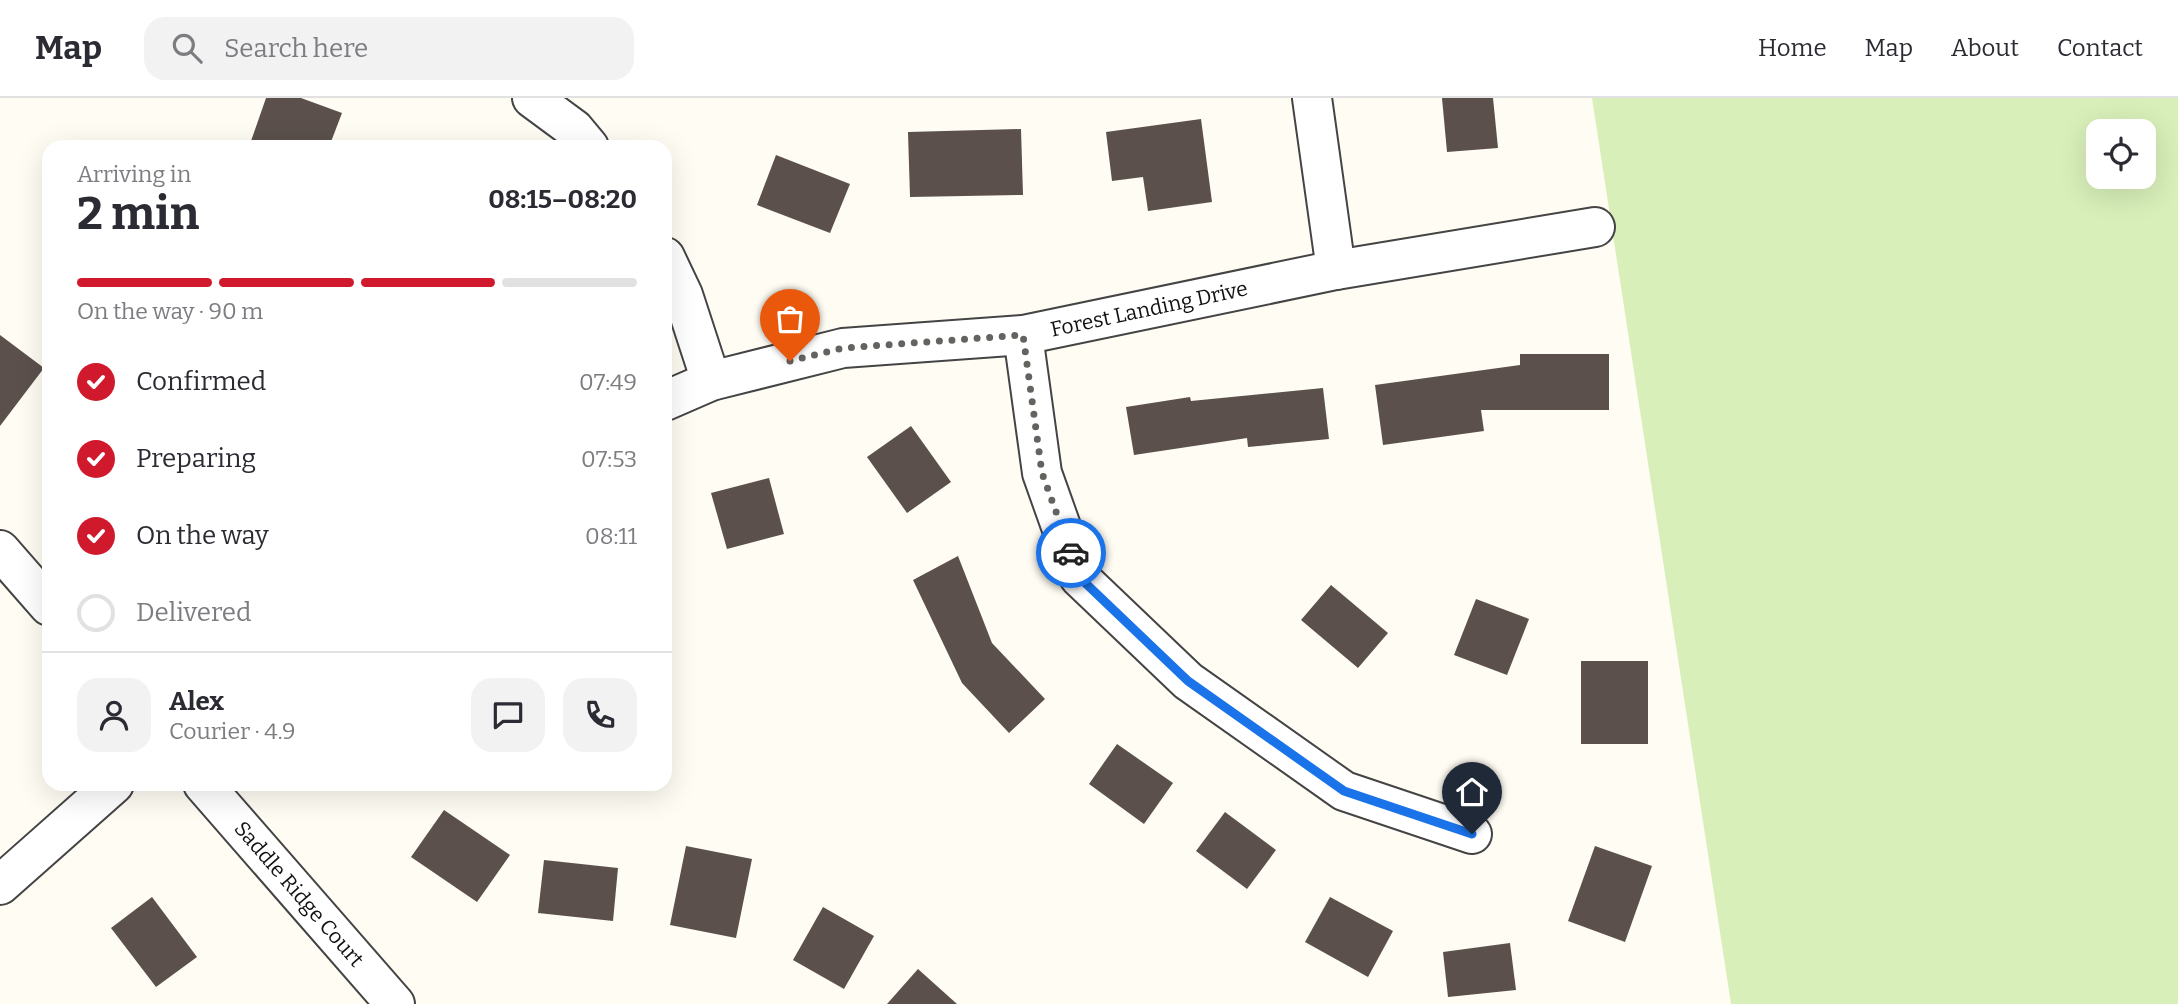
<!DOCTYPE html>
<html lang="en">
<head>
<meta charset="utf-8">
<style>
	body { margin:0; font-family:Bitter,serif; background:#f2f2f3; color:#2b2b33; height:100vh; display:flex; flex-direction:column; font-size:26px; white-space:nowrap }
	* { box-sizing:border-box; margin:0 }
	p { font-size:23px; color:#7c7c81 }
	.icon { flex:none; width:38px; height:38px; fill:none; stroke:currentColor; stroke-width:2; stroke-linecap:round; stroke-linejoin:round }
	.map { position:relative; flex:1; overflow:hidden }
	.sheet { position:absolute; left:42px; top:42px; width:630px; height:651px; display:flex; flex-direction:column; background:#fff; border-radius:21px; box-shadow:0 7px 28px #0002 }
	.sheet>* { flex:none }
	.tools { position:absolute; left:2086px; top:21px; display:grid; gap:14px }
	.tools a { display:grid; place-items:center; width:70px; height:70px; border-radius:14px; background:#fff; box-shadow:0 7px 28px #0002; font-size:35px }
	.pin { position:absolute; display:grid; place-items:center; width:60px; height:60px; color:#fff; margin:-72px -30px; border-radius:50% 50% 50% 0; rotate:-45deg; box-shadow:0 0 7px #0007 }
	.pin .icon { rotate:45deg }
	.courier { position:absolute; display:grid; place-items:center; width:70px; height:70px; margin:-35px; border:5px solid #1a73e8; border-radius:50%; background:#fff; color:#222; box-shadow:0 2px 9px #0007 }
	.overview em { font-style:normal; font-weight:700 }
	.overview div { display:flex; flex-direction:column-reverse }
	.overview { display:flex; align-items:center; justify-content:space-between; height:119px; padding:0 35px }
	h1 { font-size:46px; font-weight:700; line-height:52px }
	.bar { display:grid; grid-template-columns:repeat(4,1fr); gap:10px 7px; align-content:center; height:84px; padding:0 35px }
	.bar i { height:9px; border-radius:5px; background:#e1e1e2 }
	.bar .active { background:#d0192d }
	.bar p { grid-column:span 4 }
	.line { display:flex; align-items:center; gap:18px; padding:0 35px; border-top:2px solid #e1e1e2 }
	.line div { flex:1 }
	.round { display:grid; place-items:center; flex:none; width:74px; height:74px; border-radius:21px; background:#f2f2f3 }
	ol { padding:0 35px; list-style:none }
	li { display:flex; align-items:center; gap:21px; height:77px }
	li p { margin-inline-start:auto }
	li .icon { padding:7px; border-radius:50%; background:#d0192d; color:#fff; stroke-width:4 }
	li:last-child { color:#7c7c81 }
	li i { width:38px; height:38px; border:4px solid #e1e1e2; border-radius:50% }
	header { display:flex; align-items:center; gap:42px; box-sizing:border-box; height:98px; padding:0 35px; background:#fff; border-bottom:2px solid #e1e1e2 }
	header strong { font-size:33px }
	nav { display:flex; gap:38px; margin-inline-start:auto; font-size:24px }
	.search { width:490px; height:63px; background:#f2f2f3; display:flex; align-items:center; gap:18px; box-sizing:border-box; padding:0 24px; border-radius:21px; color:#7c7c81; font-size:26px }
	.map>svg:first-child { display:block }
</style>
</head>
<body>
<header>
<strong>Map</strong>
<div class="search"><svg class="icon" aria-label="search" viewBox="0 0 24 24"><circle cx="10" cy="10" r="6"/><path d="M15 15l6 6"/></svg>Search here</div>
<nav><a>Home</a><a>Map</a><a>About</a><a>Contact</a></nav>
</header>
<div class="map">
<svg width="2178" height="906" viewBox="0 0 2178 906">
	<rect width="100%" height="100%" fill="#fffcf4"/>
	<path fill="#d8efb9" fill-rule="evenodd" d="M1592 0H2178V906H1731ZM2098 33H2144V79H2098Z"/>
	<g fill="#5b504c">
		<path d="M266 0H301L342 15 329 49H269L251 43Z"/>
		<path d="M1442 0H1493L1498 50 1447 54Z"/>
		<path d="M1201 21 1212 104 1148 113 1143 79 1112 83 1106 34Z"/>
		<path d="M1021 31 1023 97 910 99 908 34Z"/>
		<path d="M776 57 850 86 830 135 757 107Z"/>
		<path d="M0 237 44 270 0 328Z"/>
		<path d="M1520 256H1609V312H1481L1484 333 1383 347 1375 287 1520 267Z"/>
		<path d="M1323 290 1329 341 1248 349 1247 340 1134 357 1126 309 1190 299 1191 303Z"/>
		<path d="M911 328 951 384 907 415 867 359Z"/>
		<path d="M769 380 784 436 727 451 711 395Z"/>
		<path d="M958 458 992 545 1045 601 1009 635 962 585 913 482Z"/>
		<path d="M1331 487 1388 535 1358 570 1301 522Z"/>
		<path d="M1476 501 1529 521 1507 577 1454 557Z"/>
		<rect x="1581" y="563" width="67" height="83"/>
		<path d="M1117 646 1173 685 1144 726 1089 686Z"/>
		<path d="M444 712 510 757 477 804 411 759Z"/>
		<path d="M1225 714 1276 752 1247 791 1196 753Z"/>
		<path d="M686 748 752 761 736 840 670 827Z"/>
		<path d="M1595 748 1652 768 1625 844 1568 823Z"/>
		<path d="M544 762 618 770 613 823 538 815Z"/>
		<path d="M152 799 197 859 156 889 111 830Z"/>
		<path d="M1330 799 1393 833 1368 879 1305 844Z"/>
		<path d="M823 809 874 838 844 891 793 862Z"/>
		<path d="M1510 845 1516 892 1448 899 1443 854Z"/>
		<path d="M918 871 957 906H887Z"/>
	</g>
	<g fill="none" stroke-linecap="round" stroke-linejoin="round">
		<g stroke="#444" stroke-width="42">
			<g id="minor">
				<path d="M532 0 574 31 589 49"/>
				<path d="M1312 0 1336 172"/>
				<path d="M665 159 683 197 711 283"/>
				<path d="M1023 237 1042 375 1079 479 1188 583 1344 693 1472 736"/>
				<path d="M665 303 711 283 843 250 1023 237 1336 172 1595 129"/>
				<path d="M0 452 49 508"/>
				<path d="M203 686 395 906"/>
				<path d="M0 787 114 686"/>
			</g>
		</g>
		<use href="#minor" stroke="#fff" stroke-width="38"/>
	</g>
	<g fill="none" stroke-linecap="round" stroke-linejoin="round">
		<path stroke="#646360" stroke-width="7" stroke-dasharray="0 12.6" d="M790 263 843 250 1023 237 1042 375 1071 455"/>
		<path stroke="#1a73e8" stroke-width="9" d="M1071 455 1079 479 1188 583 1344 693 1472 736"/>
	</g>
	<g text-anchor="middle" stroke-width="7" stroke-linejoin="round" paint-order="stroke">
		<g font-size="21" fill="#111" stroke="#fff">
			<text transform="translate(1149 211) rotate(-12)" y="7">Forest Landing Drive</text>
			<text transform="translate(299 796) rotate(49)" y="7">Saddle Ridge Court</text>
		</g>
	</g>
</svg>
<div class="tools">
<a><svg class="icon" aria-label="locate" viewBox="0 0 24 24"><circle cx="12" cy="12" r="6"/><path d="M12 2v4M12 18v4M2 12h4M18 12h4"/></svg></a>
</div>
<div class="pin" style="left:790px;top:263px;background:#ea580c"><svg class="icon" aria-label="bag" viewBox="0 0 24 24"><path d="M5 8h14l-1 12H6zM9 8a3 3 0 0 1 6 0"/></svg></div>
<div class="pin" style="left:1472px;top:736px;background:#1f2937"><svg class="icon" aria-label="home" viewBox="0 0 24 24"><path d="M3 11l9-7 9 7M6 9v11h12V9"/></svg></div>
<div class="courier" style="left:1071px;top:455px"><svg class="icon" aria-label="car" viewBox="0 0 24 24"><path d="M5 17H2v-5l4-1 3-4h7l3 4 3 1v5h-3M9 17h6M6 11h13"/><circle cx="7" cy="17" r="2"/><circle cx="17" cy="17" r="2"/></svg></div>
<section class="sheet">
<div class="overview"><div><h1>2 min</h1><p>Arriving in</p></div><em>08:15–08:20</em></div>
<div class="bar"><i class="active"></i><i class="active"></i><i class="active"></i><i></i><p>On the way · 90 m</p></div>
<ol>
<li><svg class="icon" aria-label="check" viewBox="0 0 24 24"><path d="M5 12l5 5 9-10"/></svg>Confirmed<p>07:49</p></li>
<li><svg class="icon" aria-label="check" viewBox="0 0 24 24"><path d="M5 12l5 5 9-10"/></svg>Preparing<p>07:53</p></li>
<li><svg class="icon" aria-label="check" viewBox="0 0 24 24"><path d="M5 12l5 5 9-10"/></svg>On the way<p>08:11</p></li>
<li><i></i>Delivered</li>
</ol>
<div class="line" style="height:126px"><a class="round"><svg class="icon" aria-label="person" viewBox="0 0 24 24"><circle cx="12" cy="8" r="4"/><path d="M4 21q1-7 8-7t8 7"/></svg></a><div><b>Alex</b><p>Courier · 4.9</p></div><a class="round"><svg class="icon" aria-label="chat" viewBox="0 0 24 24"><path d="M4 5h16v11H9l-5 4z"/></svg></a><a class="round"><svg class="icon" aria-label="phone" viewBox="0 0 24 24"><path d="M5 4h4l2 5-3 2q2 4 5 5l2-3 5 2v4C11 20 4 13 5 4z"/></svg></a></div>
</section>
</div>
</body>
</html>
